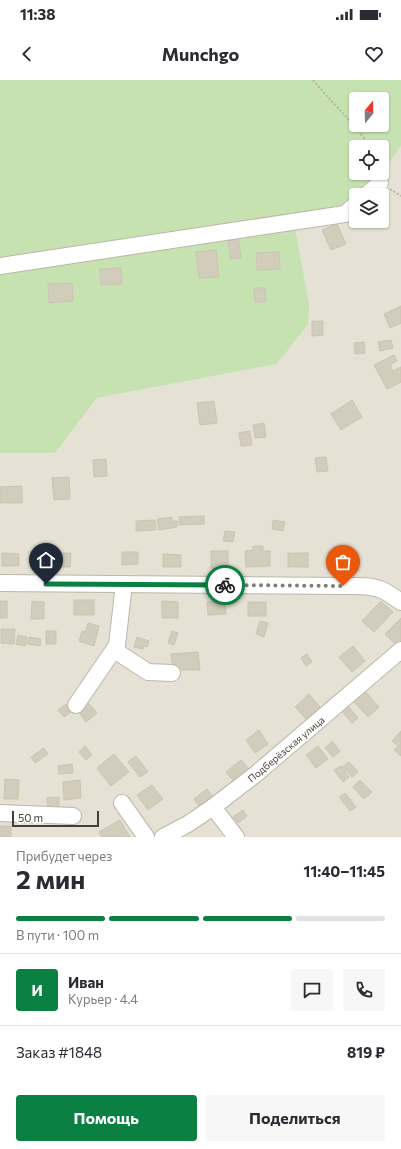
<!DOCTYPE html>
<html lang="ru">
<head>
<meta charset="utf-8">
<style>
	body { margin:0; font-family:Commissioner,sans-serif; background:#f7f7f7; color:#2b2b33; height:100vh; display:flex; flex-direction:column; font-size:15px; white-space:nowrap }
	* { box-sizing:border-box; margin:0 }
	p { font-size:13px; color:#7c7c81 }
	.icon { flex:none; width:22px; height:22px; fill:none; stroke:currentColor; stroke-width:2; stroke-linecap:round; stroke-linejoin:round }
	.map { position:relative; height:757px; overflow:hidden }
	.panel { display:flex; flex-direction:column; background:#fff; flex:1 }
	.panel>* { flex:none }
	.needle { width:26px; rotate:19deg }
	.buttons { position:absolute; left:349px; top:12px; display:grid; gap:8px }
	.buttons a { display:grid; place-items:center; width:40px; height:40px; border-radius:4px; background:#fff; box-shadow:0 1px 3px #0004; font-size:20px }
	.scale { position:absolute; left:12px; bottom:10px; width:87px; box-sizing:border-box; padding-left:4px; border:2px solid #433f36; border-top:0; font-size:11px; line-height:14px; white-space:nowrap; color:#433f36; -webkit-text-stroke:3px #fff; paint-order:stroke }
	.pin { position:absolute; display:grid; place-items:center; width:34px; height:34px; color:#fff; margin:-41px -17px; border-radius:50% 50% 50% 0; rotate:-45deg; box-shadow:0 0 4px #0007 }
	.pin .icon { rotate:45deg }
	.courier { position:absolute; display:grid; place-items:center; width:40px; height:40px; margin:-20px; border:3px solid #0b8043; border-radius:50%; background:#fff; color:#222; box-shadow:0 1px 5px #0007 }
	.head em { font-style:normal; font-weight:700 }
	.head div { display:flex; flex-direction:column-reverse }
	.head { display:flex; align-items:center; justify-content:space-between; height:68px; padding:0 16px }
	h1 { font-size:26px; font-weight:700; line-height:30px }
	.bar { display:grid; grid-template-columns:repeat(4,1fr); gap:6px 4px; align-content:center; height:48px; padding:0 16px }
	.bar i { height:5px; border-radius:3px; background:#e1e1e2 }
	.bar .current { background:#0b8043 }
	.bar p { grid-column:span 4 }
	.line { display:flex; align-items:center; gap:10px; padding:0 16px; border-top:1px solid #e1e1e2 }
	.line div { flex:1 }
	.round { display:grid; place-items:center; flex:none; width:42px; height:42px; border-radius:4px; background:#f7f7f7 }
	.cta { display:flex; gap:8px; margin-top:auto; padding:8px 16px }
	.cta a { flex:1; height:46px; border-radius:4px; background:#0b8043; color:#fff; font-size:16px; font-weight:700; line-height:46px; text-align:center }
	.cta a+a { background:#f7f7f7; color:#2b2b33 }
	.status { display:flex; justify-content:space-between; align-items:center; height:28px; padding:0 20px; background:#fff; direction:ltr }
	.status svg { height:11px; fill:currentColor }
	header { display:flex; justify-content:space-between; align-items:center; height:52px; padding:0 16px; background:#fff; font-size:18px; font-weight:700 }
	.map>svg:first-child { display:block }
</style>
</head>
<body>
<div class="status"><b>11:38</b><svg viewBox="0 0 49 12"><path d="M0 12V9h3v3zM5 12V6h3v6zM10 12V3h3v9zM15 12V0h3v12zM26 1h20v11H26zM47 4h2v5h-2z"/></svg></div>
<header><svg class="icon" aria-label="back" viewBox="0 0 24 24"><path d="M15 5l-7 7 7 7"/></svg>Munchgo<svg class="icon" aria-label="heart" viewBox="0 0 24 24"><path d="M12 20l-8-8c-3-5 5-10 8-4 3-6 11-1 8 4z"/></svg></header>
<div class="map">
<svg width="401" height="757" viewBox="0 0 401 757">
	<rect width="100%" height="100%" fill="#f1efe6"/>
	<path fill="#e5e1d4" d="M401 66V757H0V373H55L97 318 277 284 309 223 294 140 356 118V141H382V115H359L381 93H382V92L388 85Z"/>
	<path fill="#c7e2b1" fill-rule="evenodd" d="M0 0H401V66L388 85 382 92V67H356V93H381L359 115H356V118L345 129 294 141 309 223 308 244 277 284 97 318 55 373H0ZM356 19H382V45H356Z"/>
	<g fill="#d2ccbc" stroke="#ccc4b0">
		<path d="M337 144 346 164 331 170 322 150Z"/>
		<path d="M238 156 241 178 230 179 228 157Z"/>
		<path d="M216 170 219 197 199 198 196 172Z"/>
		<path d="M279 172 280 189 257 190 256 173Z"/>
		<path d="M121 188 122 204 101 205 100 189Z"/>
		<path d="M72 203 73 221 49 223 48 204Z"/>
		<path d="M254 208H265L266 222H255Z"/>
		<path d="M401 226V243L390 248 384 234Z"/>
		<path d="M312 241H323V255L312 256Z"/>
		<path d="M391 260 393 268 380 271 378 262Z"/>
		<path d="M364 262 365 273 355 274 354 263Z"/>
		<path d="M394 275 397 281 390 285 393 291 401 287V302L387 309 374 285Z"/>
		<path d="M352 320 362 337 341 350 331 334Z"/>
		<path d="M214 321 217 343 200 345 197 323Z"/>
		<path d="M264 343 266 357 255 358 253 345Z"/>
		<path d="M250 351 252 365 241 366 239 353Z"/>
		<path d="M326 377 328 391 317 392 315 378Z"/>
		<path d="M106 379 107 396 94 397 93 380Z"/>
		<path d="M69 397 70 419 54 420 52 398Z"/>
		<path d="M22 406V423H0V407Z"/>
		<path d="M204 436V444L179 445V437Z"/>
		<path d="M172 437V441H177V447L159 450 157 439Z"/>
		<path d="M155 440 156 450 136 451V441Z"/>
		<path d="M273 440 285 442 283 451 272 449Z"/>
		<path d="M225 451 235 452 233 462 223 461Z"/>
		<path d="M253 466H263V471H270V486L246 487 245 471 253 470Z"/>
		<rect x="211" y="471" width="17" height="17"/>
		<path d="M122 472H138V484L122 485Z"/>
		<path d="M329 472 349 473 348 490 328 488Z"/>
		<path d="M2 473 19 474V486H2Z"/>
		<path d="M51 473H71L70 487H50Z"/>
		<rect x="288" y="473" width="20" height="14"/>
		<path d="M163 474 181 475V487H163Z"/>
		<rect x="74" y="520" width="20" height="15"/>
		<rect x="0" y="521" width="7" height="17"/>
		<path d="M32 521 44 522V539H31Z"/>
		<path d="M162 521 178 522V538H162Z"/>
		<path d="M225 521 226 534 208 535 207 522Z"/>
		<path d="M381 521 393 532 374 552 362 541Z"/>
		<rect x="248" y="522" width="18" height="14"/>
		<path d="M401 538V562L397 566 385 554Z"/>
		<path d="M260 541 268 543 264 557 256 554Z"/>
		<path d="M88 543 99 546 94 566 79 561 82 551 85 552Z"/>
		<path d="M1 549H15L14 564 1 563Z"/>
		<rect x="46" y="551" width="10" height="13"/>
		<path d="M172 551 178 553 174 565 168 563Z"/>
		<path d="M18 555 27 557 25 566 16 564Z"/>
		<path d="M29 557 41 559 40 566 27 564Z"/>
		<path d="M137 557 149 561 147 567 144 566 143 569 134 567Z"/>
		<path d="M353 566 365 581 352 592 339 577Z"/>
		<path d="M198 572 200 590H173L171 574Z"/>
		<path d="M307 574 312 582 306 586 301 578Z"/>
		<path d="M365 611 379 627 368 637 354 622Z"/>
		<path d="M309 614 326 634 312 646 295 627Z"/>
		<path d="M88 623 97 633 86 642 78 631Z"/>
		<path d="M66 624 72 631 64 637 58 630Z"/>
		<path d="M348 626 358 638 352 643 342 631Z"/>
		<path d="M259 650 268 664 255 673 246 660Z"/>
		<path d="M401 651V676L394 670 398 666 392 661Z"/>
		<path d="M332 661 340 671 333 677 325 668Z"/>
		<path d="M85 666 92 675 86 680 79 672Z"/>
		<path d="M318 666 328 679 316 688 306 675Z"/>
		<path d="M44 668 48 674 35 683 31 677Z"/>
		<path d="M114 674 129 692 111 706 97 688Z"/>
		<path d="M136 676 148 692 140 697 128 682Z"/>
		<path d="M241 680 250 690 235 703 226 692Z"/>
		<path d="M349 682 358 692 352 697 343 687Z"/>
		<path d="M72 684 73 693 59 694 58 686Z"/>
		<path d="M341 686 349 697 343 702 334 690Z"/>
		<path d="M5 699 19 700 18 719H4Z"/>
		<path d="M80 700 81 718 64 720 63 702Z"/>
		<path d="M360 700 372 712 364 719 353 707Z"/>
		<path d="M152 705 163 719 148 730 137 715Z"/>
		<path d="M207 709 217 722 204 732 194 719Z"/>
		<path d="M345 713 356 727 350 731 339 717Z"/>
		<path d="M59 717V728H48L47 718Z"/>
		<path d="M243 730 247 736 238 743 233 737Z"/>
		<path d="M120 740 130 757H102L99 752Z"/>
		<rect x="0" y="746" width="11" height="11"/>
	</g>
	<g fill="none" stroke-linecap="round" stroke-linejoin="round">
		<g stroke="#bcb7a9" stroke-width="18">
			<g id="minor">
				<path d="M366 115 380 103"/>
				<path d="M0 186 345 134 356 124"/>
				<path d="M0 503 343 506C355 506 370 505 382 510 389 513 395 518 401 522"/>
				<path d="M114 570 148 592 172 593"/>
				<path d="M76 625 117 565 124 504"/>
				<path d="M122 723 146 757"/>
				<path d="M213 727 236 757"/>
				<path d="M0 733 73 736"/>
				<path d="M163 757 188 744 213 727 256 694 401 570"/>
			</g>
		</g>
		<g stroke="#bcb49b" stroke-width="2" stroke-dasharray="2 2" stroke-linecap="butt">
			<path d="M313 0 326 15 342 32 370 65V67"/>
			<path d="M390 109 401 116"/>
		</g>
		<use href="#minor" stroke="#fff" stroke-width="16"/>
	</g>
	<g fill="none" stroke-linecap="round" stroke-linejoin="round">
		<path stroke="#807d74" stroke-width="4" stroke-dasharray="0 7.2" d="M225 505 343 506"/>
		<path stroke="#0b8043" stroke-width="5" d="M46 504 225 505"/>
	</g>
	<g text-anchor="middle" stroke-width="3" stroke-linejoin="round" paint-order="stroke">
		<g font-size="10" fill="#433f36" stroke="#fff">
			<text transform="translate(286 669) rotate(-40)" y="4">Подберёзская улица</text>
		</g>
	</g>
</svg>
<div class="buttons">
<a><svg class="needle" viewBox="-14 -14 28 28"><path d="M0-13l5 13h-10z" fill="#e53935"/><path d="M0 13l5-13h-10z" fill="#7c7c81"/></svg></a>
<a><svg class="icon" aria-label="locate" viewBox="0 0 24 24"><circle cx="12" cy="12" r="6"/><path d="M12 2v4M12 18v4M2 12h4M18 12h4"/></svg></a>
<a><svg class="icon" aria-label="layers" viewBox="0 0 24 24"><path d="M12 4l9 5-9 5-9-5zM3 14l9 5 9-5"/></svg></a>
</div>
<div class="scale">50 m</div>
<div class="pin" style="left:343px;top:506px;background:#ea580c"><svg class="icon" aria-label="bag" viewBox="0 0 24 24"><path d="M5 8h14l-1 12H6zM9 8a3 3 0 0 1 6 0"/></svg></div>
<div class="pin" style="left:46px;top:504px;background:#1f2937"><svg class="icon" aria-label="home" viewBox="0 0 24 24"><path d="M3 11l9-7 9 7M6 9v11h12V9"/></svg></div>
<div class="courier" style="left:225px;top:505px"><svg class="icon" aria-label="bike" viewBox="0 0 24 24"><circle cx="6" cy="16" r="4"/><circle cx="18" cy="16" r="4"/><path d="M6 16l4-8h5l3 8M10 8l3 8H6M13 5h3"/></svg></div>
</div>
<section class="panel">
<div class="head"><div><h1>2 мин</h1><p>Прибудет через</p></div><em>11:40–11:45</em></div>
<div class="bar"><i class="current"></i><i class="current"></i><i class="current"></i><i></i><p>В пути · 100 m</p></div>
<div class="line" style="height:72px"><b class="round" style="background:#0b8043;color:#fff">И</b><div><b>Иван</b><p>Курьер · 4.4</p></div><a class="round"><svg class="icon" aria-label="chat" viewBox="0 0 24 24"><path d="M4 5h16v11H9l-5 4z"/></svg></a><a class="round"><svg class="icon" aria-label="phone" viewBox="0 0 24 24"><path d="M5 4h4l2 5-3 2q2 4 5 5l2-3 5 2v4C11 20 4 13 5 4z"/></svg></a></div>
<div class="line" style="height:52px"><div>Заказ #1848</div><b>819 ₽</b></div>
<div class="cta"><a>Помощь</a><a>Поделиться</a></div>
</section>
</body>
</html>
